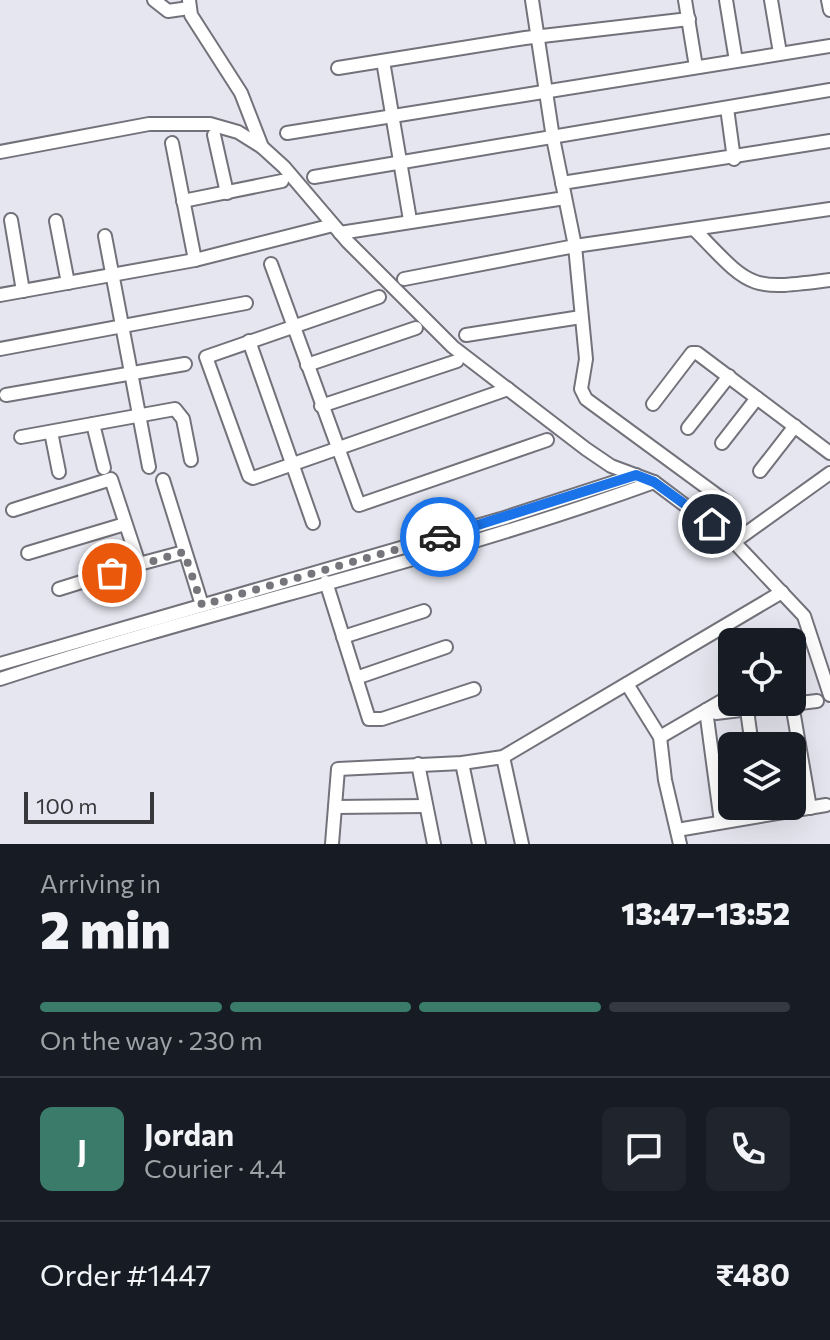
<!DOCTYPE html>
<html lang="en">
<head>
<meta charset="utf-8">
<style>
	body { margin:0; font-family:Commissioner,sans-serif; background:#20242c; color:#f1f3f6; height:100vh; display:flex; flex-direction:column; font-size:30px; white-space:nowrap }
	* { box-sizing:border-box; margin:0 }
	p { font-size:26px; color:#9ea1a6 }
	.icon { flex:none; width:44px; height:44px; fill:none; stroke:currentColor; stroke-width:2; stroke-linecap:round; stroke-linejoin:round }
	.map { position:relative; height:844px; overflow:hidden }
	.sheet { display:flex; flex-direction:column; background:#171b24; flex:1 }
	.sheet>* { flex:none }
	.fabs { position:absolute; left:718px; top:628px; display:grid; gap:16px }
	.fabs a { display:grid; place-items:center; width:88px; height:88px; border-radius:12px; background:#171b24; box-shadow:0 8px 32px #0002; font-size:40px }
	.scale { position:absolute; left:24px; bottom:20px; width:130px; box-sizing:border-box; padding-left:8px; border:4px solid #38383c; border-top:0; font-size:22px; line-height:28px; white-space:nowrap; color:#38383c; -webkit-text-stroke:6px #e6e6f0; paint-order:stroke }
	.pin { position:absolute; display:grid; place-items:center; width:68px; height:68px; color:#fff; margin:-34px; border:4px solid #fff; border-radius:50%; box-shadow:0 2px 8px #0007 }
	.courier { position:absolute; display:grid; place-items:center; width:80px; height:80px; margin:-40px; border:6px solid #1a73e8; border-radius:50%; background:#fff; color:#222; box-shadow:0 2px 10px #0007 }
	.head em { font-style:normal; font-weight:800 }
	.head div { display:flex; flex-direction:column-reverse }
	.head { display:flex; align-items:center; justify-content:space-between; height:136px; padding:0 40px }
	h1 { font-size:52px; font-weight:800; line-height:60px }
	.bar { display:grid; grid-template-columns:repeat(4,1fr); gap:12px 8px; align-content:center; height:96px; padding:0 40px }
	.bar i { height:10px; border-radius:6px; background:#363941 }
	.bar .active { background:#3a7b6a }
	.bar p { grid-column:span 4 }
	.line { display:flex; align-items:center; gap:20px; padding:0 40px; border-top:2px solid #363941 }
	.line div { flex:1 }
	.round { display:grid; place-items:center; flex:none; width:84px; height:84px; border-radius:12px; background:#20242c }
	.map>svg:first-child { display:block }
</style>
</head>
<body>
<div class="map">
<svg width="830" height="844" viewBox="0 0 830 844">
	<rect width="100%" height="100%" fill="#e6e6f0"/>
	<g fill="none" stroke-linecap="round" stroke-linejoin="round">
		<g stroke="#73727b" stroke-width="16">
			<g id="minor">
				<path d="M154 0 168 11 189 8"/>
				<path d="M189 0 191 15 241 93 262 147"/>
				<path d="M532 0 553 138 575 246 586 359 581 389 586 399 729 504"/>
				<path d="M685 0 696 67"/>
				<path d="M726 0 736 61"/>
				<path d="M771 0 780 53"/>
				<path d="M828 0 830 10"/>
				<path d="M383 61 410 220"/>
				<path d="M338 68 525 38 689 19"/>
				<path d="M727 108 734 159"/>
				<path d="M287 133 830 46"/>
				<path d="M214 135 227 193"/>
				<path d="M172 143 195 260"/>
				<path d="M0 152 149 124H210L238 132 262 147 284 167 348 242 453 347 586 449 611 466 654 482 734 542 804 616 830 695"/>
				<path d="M314 177 830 90"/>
				<path d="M562 183 830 141"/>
				<path d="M183 201 282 181"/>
				<path d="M11 220 23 291"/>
				<path d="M56 221 68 283"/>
				<path d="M695 230C751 288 748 291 830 280"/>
				<path d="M340 233 565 198"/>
				<path d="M105 236 149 467"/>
				<path d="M271 264 359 505 547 440"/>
				<path d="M404 279 575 246 830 209"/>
				<path d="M0 295 195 260 333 225"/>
				<path d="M379 297 206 357 249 476 253 478 508 389"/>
				<path d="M466 335 581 317"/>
				<path d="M249 341 313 523"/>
				<path d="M0 349 246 303"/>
				<path d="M307 365 416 328"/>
				<path d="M6 395 185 364"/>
				<path d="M653 404 692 353H697L830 453"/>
				<path d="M321 406 457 361"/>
				<path d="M93 424 104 468"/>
				<path d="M688 428 729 376"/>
				<path d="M51 432 59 472"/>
				<path d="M21 437 175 409 183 419 191 460"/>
				<path d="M722 443 757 398"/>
				<path d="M760 471 795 426"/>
				<path d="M163 480 202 605"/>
				<path d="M13 510 111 479 139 564 184 552"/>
				<path d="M734 542 830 473"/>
				<path d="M28 553 125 524"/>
				<path d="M326 582 369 719H382L474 689"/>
				<path d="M59 589 139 564"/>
				<path d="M343 637 424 611"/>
				<path d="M0 664 501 519 636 475"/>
				<path d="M356 678 446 647"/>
				<path d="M0 679C216 608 440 560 654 482"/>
				<path d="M627 684 660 737 665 780 680 844"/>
				<path d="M792 704 810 808"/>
				<path d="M706 710 721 822"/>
				<path d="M747 710 752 746"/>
				<path d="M716 713 817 701"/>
				<path d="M660 737 732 695"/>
				<path d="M503 757 522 844"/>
				<path d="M462 763 479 844"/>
				<path d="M418 764 434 844"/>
				<path d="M335 807 426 806"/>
				<path d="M677 830 826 805"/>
				<path d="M332 844 338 769 462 763 503 757 782 592"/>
			</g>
		</g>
		<use href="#minor" stroke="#fff" stroke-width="12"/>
	</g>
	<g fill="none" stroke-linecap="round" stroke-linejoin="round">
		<path stroke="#75757b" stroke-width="8" stroke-dasharray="0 14.4" d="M112 573 184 552 202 605 440 537"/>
		<path stroke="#1a73e8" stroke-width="10" d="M440 537 636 475 654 482 712 524"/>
	</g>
</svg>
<div class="fabs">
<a><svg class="icon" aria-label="locate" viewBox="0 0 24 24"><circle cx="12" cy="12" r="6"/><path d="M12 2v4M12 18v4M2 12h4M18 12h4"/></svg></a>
<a><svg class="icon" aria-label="layers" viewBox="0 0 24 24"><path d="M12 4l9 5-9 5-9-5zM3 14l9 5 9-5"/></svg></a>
</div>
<div class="scale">100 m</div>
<div class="pin" style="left:112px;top:573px;background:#ea580c"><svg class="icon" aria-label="bag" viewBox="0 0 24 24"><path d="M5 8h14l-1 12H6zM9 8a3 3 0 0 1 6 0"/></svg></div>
<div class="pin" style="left:712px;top:524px;background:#1f2937"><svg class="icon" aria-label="home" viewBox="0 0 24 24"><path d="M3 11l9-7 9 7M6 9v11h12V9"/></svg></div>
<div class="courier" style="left:440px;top:537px"><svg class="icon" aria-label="car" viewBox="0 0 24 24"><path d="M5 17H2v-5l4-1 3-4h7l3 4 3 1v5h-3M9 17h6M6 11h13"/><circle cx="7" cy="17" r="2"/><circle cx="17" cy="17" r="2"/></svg></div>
</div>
<section class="sheet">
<div class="head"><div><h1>2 min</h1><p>Arriving in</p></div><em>13:47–13:52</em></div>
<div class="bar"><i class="active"></i><i class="active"></i><i class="active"></i><i></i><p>On the way · 230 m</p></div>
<div class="line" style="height:144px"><b class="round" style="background:#3a7b6a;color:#fff">J</b><div><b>Jordan</b><p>Courier · 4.4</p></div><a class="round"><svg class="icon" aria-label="chat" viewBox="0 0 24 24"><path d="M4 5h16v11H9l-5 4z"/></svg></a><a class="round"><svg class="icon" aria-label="phone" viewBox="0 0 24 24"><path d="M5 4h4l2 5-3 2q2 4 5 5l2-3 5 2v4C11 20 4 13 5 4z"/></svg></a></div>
<div class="line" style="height:104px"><div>Order #1447</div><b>₹480</b></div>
</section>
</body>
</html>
